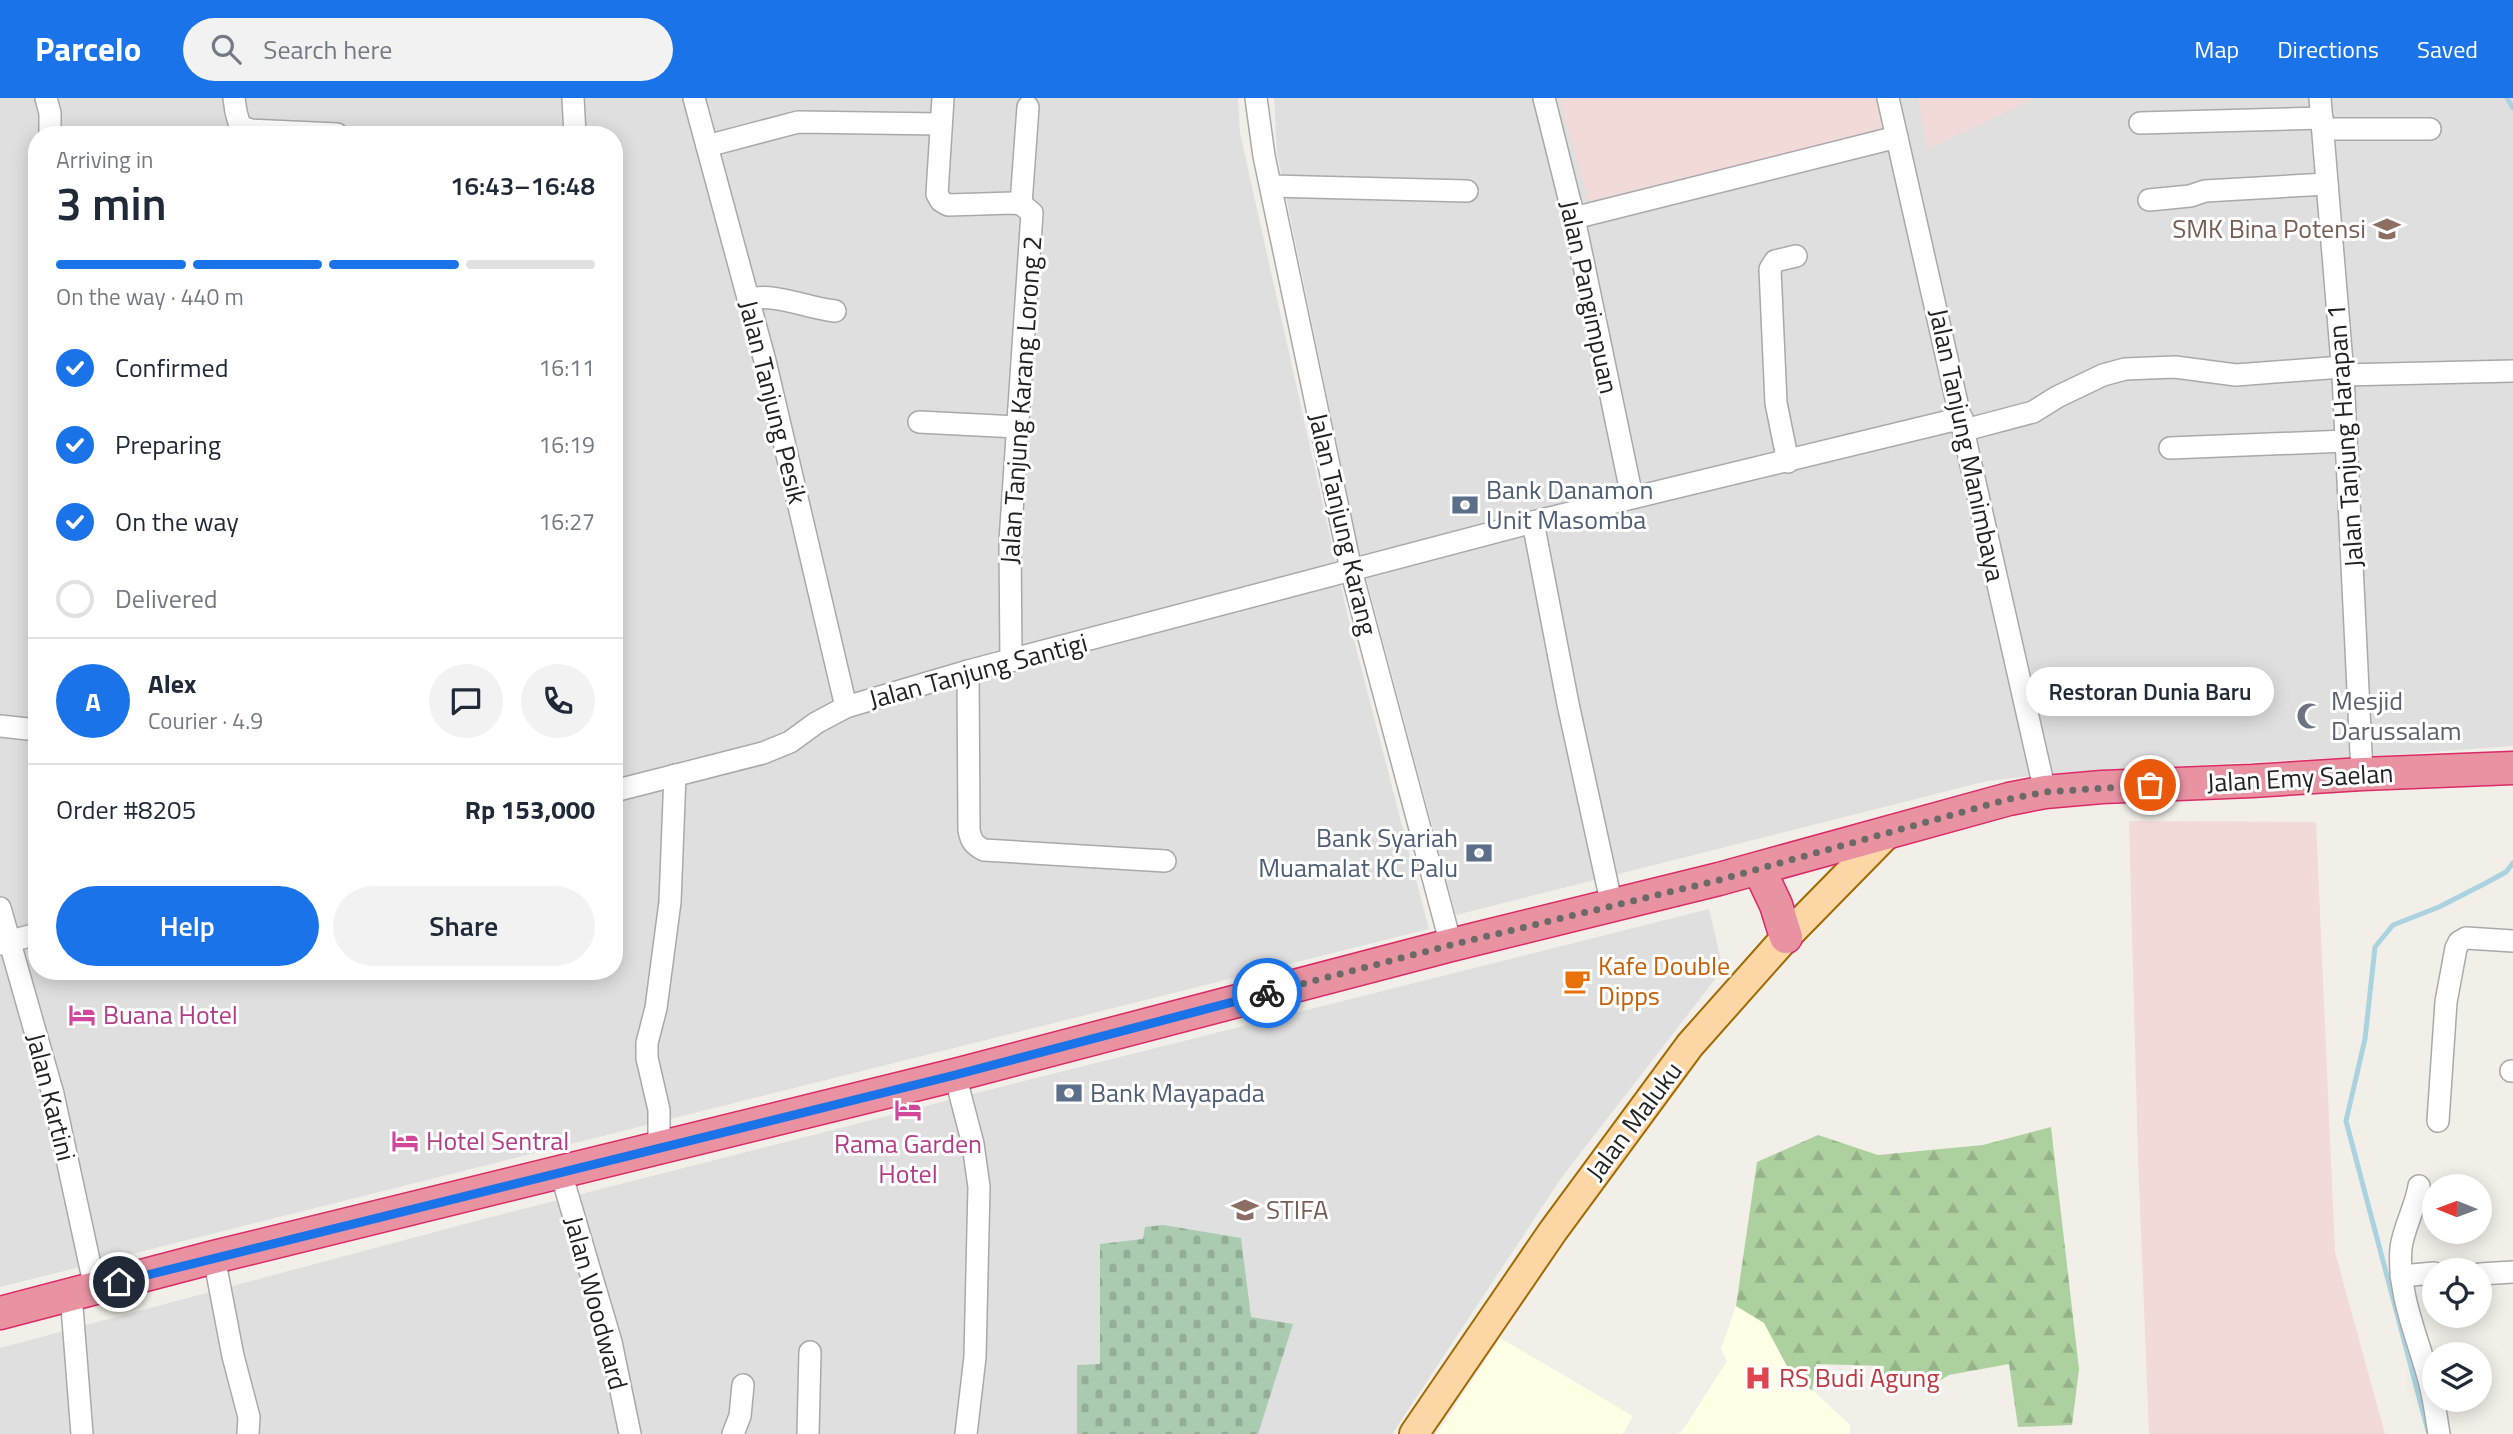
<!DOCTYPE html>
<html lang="en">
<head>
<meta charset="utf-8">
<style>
	body { margin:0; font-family:"Titillium Web",sans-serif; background:#f2f2f3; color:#1f2937; height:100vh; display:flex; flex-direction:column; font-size:26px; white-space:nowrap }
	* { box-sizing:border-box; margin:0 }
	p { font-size:23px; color:#747a83 }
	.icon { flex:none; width:38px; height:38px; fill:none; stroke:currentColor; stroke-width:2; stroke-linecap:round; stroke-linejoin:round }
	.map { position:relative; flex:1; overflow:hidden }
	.sheet { position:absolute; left:28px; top:28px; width:595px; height:854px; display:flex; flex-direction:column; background:#fff; border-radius:28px; box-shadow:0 4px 18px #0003 }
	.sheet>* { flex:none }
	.needle { width:46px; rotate:271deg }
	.fabs { position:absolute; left:2422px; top:1076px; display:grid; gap:14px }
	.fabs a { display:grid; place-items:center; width:70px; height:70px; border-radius:50%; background:#fff; box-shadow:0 4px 18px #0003; font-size:35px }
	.pin { position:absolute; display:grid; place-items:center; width:60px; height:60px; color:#fff; margin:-30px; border:4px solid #fff; border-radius:50%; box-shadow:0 2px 7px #0007 }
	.courier { position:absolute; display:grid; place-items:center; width:70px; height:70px; margin:-35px; border:5px solid #1a73e8; border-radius:50%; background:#fff; color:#222; box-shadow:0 2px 9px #0007 }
	.bubble { position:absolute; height:49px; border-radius:24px; background:#fff; box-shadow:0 4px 18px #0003; font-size:23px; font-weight:600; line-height:49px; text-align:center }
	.head em { font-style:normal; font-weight:600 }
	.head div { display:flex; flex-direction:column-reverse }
	.head { display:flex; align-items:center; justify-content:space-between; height:119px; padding:0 28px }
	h1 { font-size:46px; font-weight:600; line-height:52px }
	.bar { display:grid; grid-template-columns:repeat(4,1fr); gap:10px 7px; align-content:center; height:84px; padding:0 28px }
	.bar i { height:9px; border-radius:5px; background:#e0e1e3 }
	.bar .current { background:#1a73e8 }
	.bar p { grid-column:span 4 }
	.line { display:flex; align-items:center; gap:18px; padding:0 28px; border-top:2px solid #e0e1e3 }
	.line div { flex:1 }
	.round { display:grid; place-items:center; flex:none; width:74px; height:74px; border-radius:37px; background:#f2f2f3 }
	ol { padding:0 28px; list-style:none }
	li { display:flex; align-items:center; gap:21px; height:77px }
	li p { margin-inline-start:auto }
	li .icon { padding:7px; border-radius:50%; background:#1a73e8; color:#fff; stroke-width:4 }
	li:last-child { color:#747a83 }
	li i { width:38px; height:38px; border:4px solid #e0e1e3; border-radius:50% }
	.primary-button { display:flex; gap:14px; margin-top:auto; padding:14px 28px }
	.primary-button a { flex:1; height:80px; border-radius:42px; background:#1a73e8; color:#fff; font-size:28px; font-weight:600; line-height:80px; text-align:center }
	.primary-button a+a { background:#f2f2f3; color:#1f2937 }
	header { display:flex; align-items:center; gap:42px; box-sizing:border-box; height:98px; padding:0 35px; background:#1a73e8; color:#fff }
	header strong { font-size:33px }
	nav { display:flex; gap:38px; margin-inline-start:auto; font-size:24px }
	.search { width:490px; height:63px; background:#f2f2f3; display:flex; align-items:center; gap:18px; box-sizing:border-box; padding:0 24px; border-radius:38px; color:#747a83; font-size:26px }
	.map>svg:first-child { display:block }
</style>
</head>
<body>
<header>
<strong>Parcelo</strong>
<div class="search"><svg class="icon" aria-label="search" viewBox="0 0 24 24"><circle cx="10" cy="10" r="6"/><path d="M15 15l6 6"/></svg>Search here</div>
<nav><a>Map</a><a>Directions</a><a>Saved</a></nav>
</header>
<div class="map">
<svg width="2513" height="1336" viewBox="0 0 2513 1336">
	<defs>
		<pattern id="forest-firs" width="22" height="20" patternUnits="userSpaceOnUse" patternTransform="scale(1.75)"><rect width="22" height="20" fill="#add19e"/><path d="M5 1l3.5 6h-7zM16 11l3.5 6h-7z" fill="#95b388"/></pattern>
		<pattern id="cemetery-stones" width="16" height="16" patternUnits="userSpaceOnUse" patternTransform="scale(1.75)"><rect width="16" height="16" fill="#aacbaf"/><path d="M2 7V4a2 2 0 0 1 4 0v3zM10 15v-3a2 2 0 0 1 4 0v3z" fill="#92ae96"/></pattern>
	</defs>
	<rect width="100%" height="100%" fill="#f2efe9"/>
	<g fill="#e0dfdf" fill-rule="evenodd">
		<path d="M0 0H1238L1240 35 1348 519 1429 831 0 1189ZM37 37H614V873H37Z"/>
		<path d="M1274 0H2513V648L2390 657 2068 674 1987 683 1456 817 1359 453 1277 55Z"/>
		<path d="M1709 811 1723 871 1562 1079 1392 1336H0V1250L476 1123 1020 984Z"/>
	</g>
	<g fill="#f2dad9">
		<path d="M1559 0H1883L1891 30 1589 103Z"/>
		<path d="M1918 0H2035L1927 51Z"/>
		<path d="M2129 723 2316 724 2335 1154 2385 1336H2149L2138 1058Z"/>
	</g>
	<g fill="#ffffe5">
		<path d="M1736 1208 1764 1225 1787 1268 1850 1327V1336H1678L1685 1329 1727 1263 1721 1251Z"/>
		<path d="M1500 1240 1633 1318 1623 1336H1437Z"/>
	</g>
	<path fill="url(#forest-firs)" d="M2051 1029 2079 1271 2072 1327 2018 1329 2009 1266 1949 1277 1933 1287 1883 1292 1884 1268 1816 1266 1812 1293 1787 1268 1764 1225 1736 1208 1757 1064 1818 1037 1878 1057 1983 1047Z"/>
	<path fill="url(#cemetery-stones)" d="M1163 1127 1241 1140 1251 1219 1293 1226 1258 1336H1077V1267L1100 1266V1146L1143 1141 1145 1129Z"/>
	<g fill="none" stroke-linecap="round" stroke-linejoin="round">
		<g stroke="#aad3df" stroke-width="5">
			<path d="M2507 0 2513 10"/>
			<path d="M2428 1333 2346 1023 2365 941 2375 849 2393 827 2439 809 2484 786 2506 774 2513 765"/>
		</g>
		<g stroke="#a9a9a9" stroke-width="24">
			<g id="minor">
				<path d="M46 0 50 15V37"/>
				<path d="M234 0 236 14 240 28 251 32 337 36"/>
				<path d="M573 0 575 37"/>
				<path d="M694 0 765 263 846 609"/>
				<path d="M943 0 937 96 941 103 948 107 1013 105 1021 106 1032 115 1010 443 1011 563"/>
				<path d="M1256 0 1264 58 1351 472 1451 847"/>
				<path d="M1544 0 1574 120 1632 399"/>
				<path d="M1888 0 2045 694"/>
				<path d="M2320 0 2343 277 2362 676"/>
				<path d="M2140 25 2322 20"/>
				<path d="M2323 31H2430"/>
				<path d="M707 48 798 24 941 26"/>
				<path d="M1271 88 1467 93"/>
				<path d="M2149 102 2190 98 2205 93 2327 86"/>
				<path d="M1021 106 1028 9"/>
				<path d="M1574 120 1897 39"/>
				<path d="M748 201C779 195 805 210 835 213"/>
				<path d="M2343 277 2513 273"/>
				<path d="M919 324 1017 329"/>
				<path d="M1965 332 2033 314 2057 299 2103 277 2125 271 2175 269 2236 277 2342 269"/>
				<path d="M2170 350 2346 343"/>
				<path d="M1788 364 1776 305 1770 171 1775 163 1796 158"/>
				<path d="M1533 424 1568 606 1612 808"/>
				<path d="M968 573 969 732C971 743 974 747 984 752L1165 763"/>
				<path d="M0 628 37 632"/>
				<path d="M614 693 763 655 790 644 816 625 846 609 968 573 1533 424 1962 320"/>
				<path d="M0 810 53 996 95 1190"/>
				<path d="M0 846 37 836"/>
				<path d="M2511 973H2513"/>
				<path d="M955 977 973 1046 979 1089 975 1259 966 1336"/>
				<path d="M2438 1023 2446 904 2456 850 2459 844 2466 840 2513 843"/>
				<path d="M659 1050V1012L647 960V945L656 910 670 804 675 677"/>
				<path d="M561 1075 611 1244 630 1336"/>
				<path d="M2419 1088C2416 1108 2403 1131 2401 1150 2397 1195 2418 1240 2429 1282 2434 1300 2436 1318 2439 1336"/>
				<path d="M214 1159 233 1258 249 1319 248 1336"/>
				<path d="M2480 1176 2513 1174"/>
				<path d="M2401 1178 2434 1175"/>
				<path d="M71 1196 82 1336"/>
				<path d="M733 1336 740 1318 743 1287"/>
				<path d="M808 1336 810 1254"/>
			</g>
		</g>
		<g stroke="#a06b00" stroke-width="32">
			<path id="major" d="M1414 1336 1553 1133 1690 947 1786 839 1887 736"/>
		</g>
		<g stroke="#dc2a67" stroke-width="35">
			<g id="highway">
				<path d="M1759 771 1776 807 1786 839"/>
				<path d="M0 1215 214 1159 955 977 1451 847 1719 781 2009 701 2045 694 2102 689 2252 683 2362 676 2513 670"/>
			</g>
		</g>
		<use href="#minor" stroke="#fff" stroke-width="21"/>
		<use href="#major" stroke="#fcd6a4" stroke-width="28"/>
		<use href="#highway" stroke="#e892a2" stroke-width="32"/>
	</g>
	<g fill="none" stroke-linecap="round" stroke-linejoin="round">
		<path stroke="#6b6a68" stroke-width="7" stroke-dasharray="0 12.6" d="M1267 895 1451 847 1719 782 2009 701 2045 694 2150 687"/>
		<path stroke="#1a73e8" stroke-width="9" d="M119 1184 955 977 1267 895"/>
	</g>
	<defs>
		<g id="school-bare" transform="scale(2.1)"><path d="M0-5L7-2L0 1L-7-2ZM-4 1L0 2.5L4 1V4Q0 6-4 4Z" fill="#8d6e63" stroke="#fff" stroke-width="2.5" paint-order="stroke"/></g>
		<g id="bank-bare" transform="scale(2.1)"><path d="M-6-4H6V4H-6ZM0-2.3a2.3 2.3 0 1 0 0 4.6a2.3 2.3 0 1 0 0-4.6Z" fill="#5c6f8a" stroke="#fff" stroke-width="2.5" paint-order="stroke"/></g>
		<g id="mosque-bare" transform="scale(2.1)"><path d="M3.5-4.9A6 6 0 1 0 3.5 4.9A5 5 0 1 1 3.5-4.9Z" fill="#6b7280" stroke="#fff" stroke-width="2.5" paint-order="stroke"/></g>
		<g id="cafe-bare" transform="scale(2.1)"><path d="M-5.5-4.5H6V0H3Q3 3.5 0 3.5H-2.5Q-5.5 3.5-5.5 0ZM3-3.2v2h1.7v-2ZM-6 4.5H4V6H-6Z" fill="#e8710a" stroke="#fff" stroke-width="2.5" paint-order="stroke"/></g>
		<g id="hotel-bare" transform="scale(2.1)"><path d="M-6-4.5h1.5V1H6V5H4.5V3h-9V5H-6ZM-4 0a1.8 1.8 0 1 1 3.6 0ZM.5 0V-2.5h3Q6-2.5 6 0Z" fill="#d1479c" stroke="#fff" stroke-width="2.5" paint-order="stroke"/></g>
		<g id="university-bare" transform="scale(2.1)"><path d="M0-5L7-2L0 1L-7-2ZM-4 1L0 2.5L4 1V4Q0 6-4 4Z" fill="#8d6e63" stroke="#fff" stroke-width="2.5" paint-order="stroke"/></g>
		<g id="hospital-bare" transform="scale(2.1)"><path d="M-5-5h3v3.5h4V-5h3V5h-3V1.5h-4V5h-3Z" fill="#e0444e" stroke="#fff" stroke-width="2.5" paint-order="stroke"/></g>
	</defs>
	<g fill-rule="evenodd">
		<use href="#school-bare" x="2387" y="131"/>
		<use href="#bank-bare" x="1465" y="407"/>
		<use href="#mosque-bare" x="2310" y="618"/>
		<use href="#bank-bare" x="1479" y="755"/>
		<use href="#cafe-bare" x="1577" y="883"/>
		<use href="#hotel-bare" x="82" y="917"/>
		<use href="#bank-bare" x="1069" y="995"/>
		<use href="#hotel-bare" x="908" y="1012"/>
		<use href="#hotel-bare" x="405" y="1043"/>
		<use href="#university-bare" x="1245" y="1112"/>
		<use href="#hospital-bare" x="1758" y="1280"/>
	</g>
	<g text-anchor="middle" stroke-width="6" stroke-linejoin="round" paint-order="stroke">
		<g font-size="26" fill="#785e54" stroke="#fff" text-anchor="end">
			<text x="2366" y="140">SMK Bina Potensi</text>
			<text x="1266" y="1121" text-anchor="start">STIFA</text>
		</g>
		<g font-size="26" fill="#222" stroke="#fff">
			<text transform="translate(1589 199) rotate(78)" y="9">Jalan Pangimpuan</text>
			<text transform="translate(1021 302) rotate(-86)" y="9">Jalan Tanjung Karang Lorong 2</text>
			<text transform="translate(773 304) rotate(76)" y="9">Jalan Tanjung Pesik</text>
			<text transform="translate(2345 338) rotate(-94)" y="9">Jalan Tanjung Harapan 1</text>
			<text transform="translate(1967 347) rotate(78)" y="9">Jalan Tanjung Manimbaya</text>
			<text transform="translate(1343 426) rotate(77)" y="9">Jalan Tanjung Karang</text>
			<text transform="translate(978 573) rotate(-15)" y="9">Jalan Tanjung Santigi</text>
			<text transform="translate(2300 680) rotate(-3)" y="9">Jalan Emy Saelan</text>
			<text transform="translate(51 999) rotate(76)" y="9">Jalan Kartini</text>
			<text transform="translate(1634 1023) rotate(-53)" y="9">Jalan Maluku</text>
			<text transform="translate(596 1205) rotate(75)" y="9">Jalan Woodward</text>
		</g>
		<g font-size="26" fill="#4e5e75" stroke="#fff" text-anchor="start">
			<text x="1486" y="401">Bank Danamon<tspan x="1486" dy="30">Unit Masomba</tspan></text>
			<text x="1458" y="749" text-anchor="end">Bank Syariah<tspan x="1458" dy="30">Muamalat KC Palu</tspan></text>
			<text x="1090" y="1004">Bank Mayapada</text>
		</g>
		<g font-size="26" fill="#5b616d" stroke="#fff" text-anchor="start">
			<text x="2331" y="612">Mesjid<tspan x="2331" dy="30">Darussalam</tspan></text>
		</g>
		<g font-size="26" fill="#c56008" stroke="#fff" text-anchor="start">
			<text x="1598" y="877">Kafe Double<tspan x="1598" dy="30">Dipps</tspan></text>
		</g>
		<g font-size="26" fill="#b23c85" stroke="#fff" text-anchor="start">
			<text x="103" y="926">Buana Hotel</text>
			<text x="426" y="1052">Hotel Sentral</text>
			<text x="908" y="1055" text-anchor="middle">Rama Garden<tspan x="908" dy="30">Hotel</tspan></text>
		</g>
		<g font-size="26" fill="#be3a42" stroke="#fff" text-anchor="start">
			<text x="1779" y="1289">RS Budi Agung</text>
		</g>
	</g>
</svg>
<div class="fabs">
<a><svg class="needle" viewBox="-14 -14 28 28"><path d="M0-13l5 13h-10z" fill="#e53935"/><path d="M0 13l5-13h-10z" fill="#747a83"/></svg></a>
<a><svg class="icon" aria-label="locate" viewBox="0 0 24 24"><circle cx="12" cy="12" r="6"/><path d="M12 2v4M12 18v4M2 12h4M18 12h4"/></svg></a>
<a><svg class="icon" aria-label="layers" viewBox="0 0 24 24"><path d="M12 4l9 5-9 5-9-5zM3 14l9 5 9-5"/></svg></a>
</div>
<div class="pin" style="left:2150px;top:687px;background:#ea580c"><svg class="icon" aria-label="bag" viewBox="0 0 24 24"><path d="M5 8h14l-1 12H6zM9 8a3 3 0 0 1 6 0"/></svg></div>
<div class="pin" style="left:119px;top:1184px;background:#1f2937"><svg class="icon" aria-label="home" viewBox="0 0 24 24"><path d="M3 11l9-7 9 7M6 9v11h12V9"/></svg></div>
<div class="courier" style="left:1267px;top:895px"><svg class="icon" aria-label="bike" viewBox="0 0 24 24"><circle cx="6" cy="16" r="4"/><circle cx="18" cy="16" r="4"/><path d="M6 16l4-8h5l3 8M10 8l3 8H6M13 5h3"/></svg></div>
<div class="bubble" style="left:2026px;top:569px;width:248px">Restoran Dunia Baru</div>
<section class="sheet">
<div class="head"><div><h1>3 min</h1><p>Arriving in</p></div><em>16:43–16:48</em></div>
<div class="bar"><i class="current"></i><i class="current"></i><i class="current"></i><i></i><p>On the way · 440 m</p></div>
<ol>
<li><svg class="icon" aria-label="check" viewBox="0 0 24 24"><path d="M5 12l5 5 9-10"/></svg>Confirmed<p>16:11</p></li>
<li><svg class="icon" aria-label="check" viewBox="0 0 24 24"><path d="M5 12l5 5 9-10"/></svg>Preparing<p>16:19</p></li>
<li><svg class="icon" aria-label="check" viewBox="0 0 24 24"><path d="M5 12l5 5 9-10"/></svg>On the way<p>16:27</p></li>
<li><i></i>Delivered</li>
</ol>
<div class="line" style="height:126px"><b class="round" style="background:#1a73e8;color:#fff">A</b><div><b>Alex</b><p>Courier · 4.9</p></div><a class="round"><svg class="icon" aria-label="chat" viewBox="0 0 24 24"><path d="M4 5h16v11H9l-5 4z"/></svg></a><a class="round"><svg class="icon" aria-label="phone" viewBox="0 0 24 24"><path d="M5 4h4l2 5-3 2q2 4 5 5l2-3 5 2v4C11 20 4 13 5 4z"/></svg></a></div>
<div class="line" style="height:91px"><div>Order #8205</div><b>Rp 153,000</b></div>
<div class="primary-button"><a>Help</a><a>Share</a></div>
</section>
</div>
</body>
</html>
